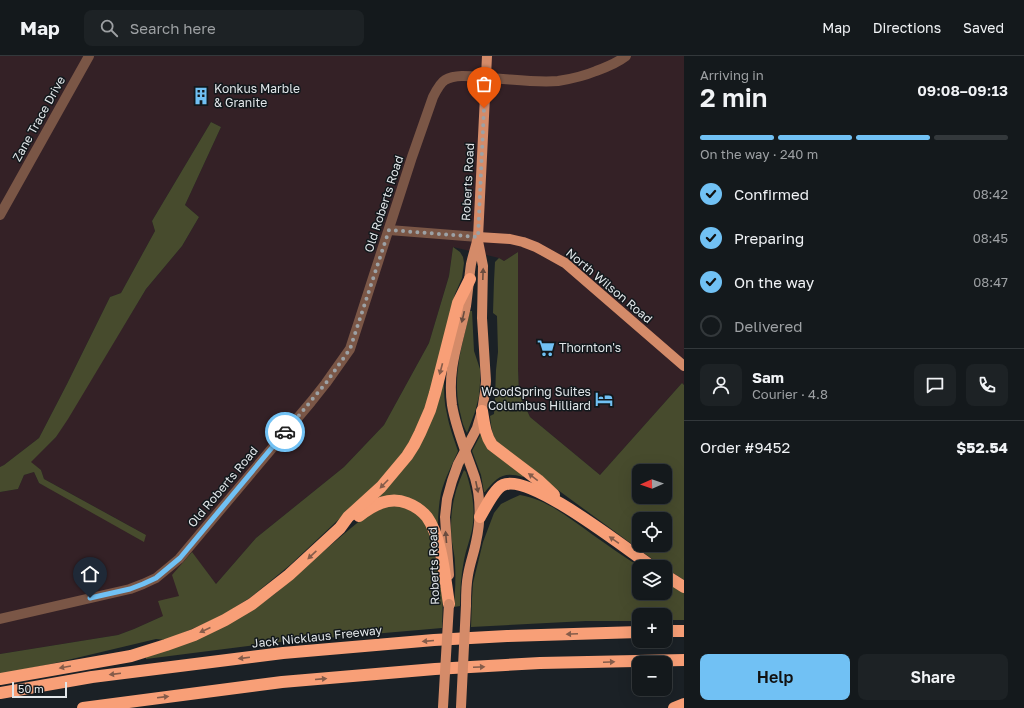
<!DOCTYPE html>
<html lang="en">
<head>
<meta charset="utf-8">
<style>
	body { margin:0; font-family:"Golos Text",sans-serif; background:#1d2225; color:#f1f3f6; height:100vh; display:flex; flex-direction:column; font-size:15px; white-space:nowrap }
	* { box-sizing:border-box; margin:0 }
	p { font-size:13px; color:#9da0a3 }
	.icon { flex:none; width:22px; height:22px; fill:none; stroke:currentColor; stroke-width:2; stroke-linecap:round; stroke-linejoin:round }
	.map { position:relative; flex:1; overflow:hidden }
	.panel { display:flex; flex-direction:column; background:#14191c; width:340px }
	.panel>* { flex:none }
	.needle { width:26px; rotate:268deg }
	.fabs { position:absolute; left:632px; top:408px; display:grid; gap:8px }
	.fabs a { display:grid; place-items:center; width:40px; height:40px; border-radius:8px; background:#14191c; box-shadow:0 4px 16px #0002,0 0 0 1px #33383b; font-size:20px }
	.scale { position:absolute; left:12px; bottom:10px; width:55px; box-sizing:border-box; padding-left:4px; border:2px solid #e2e6e9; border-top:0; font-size:11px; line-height:14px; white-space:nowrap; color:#e2e6e9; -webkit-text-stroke:3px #12181c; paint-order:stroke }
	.pin { position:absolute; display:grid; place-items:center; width:34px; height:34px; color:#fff; margin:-41px -17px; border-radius:50% 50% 50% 0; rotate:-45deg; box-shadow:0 0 4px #0007 }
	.pin .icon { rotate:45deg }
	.courier { position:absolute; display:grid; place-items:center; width:40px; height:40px; margin:-20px; border:3px solid #71c1f4; border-radius:50%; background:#fff; color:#222; box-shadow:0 1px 5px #0007 }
	.head em { font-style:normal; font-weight:600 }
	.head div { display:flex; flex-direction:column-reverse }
	.head { display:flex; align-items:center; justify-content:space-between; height:68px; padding:0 16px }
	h1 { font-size:26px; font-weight:600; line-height:30px }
	.bar { display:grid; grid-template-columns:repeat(4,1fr); gap:6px 4px; align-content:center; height:48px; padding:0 16px }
	.bar i { height:5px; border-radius:3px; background:#33383b }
	.bar .current { background:#71c1f4 }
	.bar p { grid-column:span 4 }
	.line { display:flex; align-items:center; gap:10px; padding:0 16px; border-top:1px solid #33383b }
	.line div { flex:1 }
	.round { display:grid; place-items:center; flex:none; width:42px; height:42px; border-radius:8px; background:#1d2225 }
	ol { padding:0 16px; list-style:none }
	li { display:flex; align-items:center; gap:12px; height:44px }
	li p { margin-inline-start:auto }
	li .icon { padding:4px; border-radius:50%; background:#71c1f4; color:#111; stroke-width:4 }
	li:last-child { color:#9da0a3 }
	li i { width:22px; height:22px; border:2px solid #33383b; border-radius:50% }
	.action { display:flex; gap:8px; margin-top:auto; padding:8px 16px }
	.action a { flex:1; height:46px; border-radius:8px; background:#71c1f4; color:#111; font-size:16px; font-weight:600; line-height:46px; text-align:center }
	.action a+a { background:#1d2225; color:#f1f3f6 }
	header { display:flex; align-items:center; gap:24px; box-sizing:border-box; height:56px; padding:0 20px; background:#14191c; border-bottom:1px solid #33383b }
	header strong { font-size:19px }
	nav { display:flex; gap:22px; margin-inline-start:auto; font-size:14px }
	.search { width:280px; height:36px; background:#1d2225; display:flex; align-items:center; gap:10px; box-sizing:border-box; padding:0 14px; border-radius:8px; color:#9da0a3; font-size:15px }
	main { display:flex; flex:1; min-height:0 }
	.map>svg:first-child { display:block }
</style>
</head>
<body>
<header>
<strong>Map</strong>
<div class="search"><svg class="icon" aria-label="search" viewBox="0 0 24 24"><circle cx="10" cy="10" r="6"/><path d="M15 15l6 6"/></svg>Search here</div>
<nav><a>Map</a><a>Directions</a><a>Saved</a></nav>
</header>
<main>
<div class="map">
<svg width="684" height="652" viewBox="0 0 684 652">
	<rect width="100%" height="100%" fill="#1b2126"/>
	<path fill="#342126" d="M0 0H684V329L682 327 600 419 530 361 519 337 518 312V196L504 205 499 202 453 191 449 220 429 287 384 369 344 411 256 482 216 528 191 496 179 540 163 560 134 573 118 579 0 598V436L18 433 24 419 34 416 39 427 146 479 44 423 41 414 30 406 56 381 146 233 182 190 199 161 185 149 221 71 211 66 152 165 155 175 121 237 110 241 67 328 39 382 4 409 0 411Z"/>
	<g fill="#474b2d" fill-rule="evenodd">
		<path d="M211 66 221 71 185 149 199 161 182 190 146 233 68 363 56 381 31 406 41 414 44 423 146 479 144 486 39 427 34 416 24 419 18 433 0 436V411L4 409 39 382 67 328 110 241 121 237 155 175 152 165Z"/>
		<path d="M453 191 460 196 463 201 464 207 462 222 455 238 439 302 427 348 417 372 404 395 390 413 370 434 290 509 251 541 223 559 199 570 166 584 156 583 51 608 0 618V598L118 579 134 573 163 560 158 545 179 540 172 519 192 496 216 528 256 482 344 411 384 369 429 287 449 220Z"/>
		<path d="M518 196V312L519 337 530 361 600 419 682 327 684 329V524L655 505 506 396C493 383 492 378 490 360L494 358 495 341 496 314 498 296 497 260 493 257 494 225 495 206 499 202 504 205ZM639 415H665V441H639ZM639 463H665V489H639Z"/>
		<path d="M470 255H472L474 295 480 313V327L479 340 475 356 467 377C464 372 462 366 461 360 451 323 462 290 470 255Z"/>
		<path d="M444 325C444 336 444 347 447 358 449 370 454 383 458 395 452 409 445 422 441 437 439 447 438 458 438 469L431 459 375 443 387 431Z"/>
		<path d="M481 378 524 419 523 421C503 415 497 421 485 436H484L481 419 472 395Z"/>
		<path d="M464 414 466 416C472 435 476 453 472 474 470 484 466 493 464 504 461 519 460 534 460 550L454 551C455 537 456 522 455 508 455 500 453 493 452 486 449 459 453 438 464 414Z"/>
		<path d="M520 439C547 443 572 464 593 479 609 490 624 501 640 511L639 537H665V526L684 536V564H665V559H639V565H586L471 571 472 542 473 527 483 486 494 457 501 448 511 443Z"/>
		<path d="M397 449 408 453 419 459 426 468 429 477 434 493 443 538 442 572 280 586 146 603V600L253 554 276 537 306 510 351 472 372 455 385 450Z"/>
	</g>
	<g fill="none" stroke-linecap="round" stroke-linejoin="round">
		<g stroke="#7a5646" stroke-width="10">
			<path d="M0 159 89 0"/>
			<path d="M389 174 478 181"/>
			<path d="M0 563 130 533 143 528 156 522 179 503 311 346 326 327 350 293 412 101 433 41C436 35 440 27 445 24 457 17 475 21 488 22 510 23 536 27 558 25 571 23 584 20 596 15 607 11 617 7 626 0"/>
		</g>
		<g stroke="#d48b69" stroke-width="10">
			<path d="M478 181 510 183 523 186 536 191 565 207 684 310"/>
			<path d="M449 519 445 461 447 443 452 425 458 408 477 372 482 355 485 336 486 325 482 262 483 210 478 185"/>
			<path d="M466 549C466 539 466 529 468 519 470 507 474 497 476 486 481 464 481 443 475 422 467 398 456 374 452 349 447 312 459 285 466 250 468 236 469 222 471 208 473 199 476 190 478 181L487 0"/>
		</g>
		<g stroke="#f89f77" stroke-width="12">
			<path d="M482 355C484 367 485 379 492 389L538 424 554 439"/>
			<path d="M359 460C373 449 389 440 407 447 415 450 422 455 427 461 442 482 445 523 449 548"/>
			<path d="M480 461C485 453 494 433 503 429 530 416 627 494 653 511"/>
			<path d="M665 519 684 531"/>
			<path d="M665 575H684"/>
			<path d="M0 623 131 600 166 589 194 579 225 564 252 548 289 519 340 472 348 461 381 431 407 400 414 389 420 377 430 354 435 337 458 247 470 223"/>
			<path d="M0 637 92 621 283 597 434 584 507 580 639 576"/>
			<path d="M83 652 282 626 435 613 540 607 684 604"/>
			<path d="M674 652 684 648"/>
		</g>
		<g stroke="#d48b69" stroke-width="10">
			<path d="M443 651 449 548"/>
			<path d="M461 651 466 549"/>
		</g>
	</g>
	<defs><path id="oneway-solid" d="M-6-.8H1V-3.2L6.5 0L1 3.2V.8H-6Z"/></defs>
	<g fill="#694c3f">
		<use href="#oneway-solid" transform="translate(483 218) rotate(-88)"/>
		<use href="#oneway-solid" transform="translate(463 261) rotate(103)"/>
		<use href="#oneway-solid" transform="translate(477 431) rotate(78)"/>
		<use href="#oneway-solid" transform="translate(446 481) rotate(-95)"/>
	</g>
	<g fill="#855c4a">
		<use href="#oneway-solid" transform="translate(441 313) rotate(105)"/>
		<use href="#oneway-solid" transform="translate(533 421) rotate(-143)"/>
		<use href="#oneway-solid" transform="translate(384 428) rotate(134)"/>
		<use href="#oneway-solid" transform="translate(614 484) rotate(-145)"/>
		<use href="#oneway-solid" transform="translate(312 499) rotate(137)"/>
		<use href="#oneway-solid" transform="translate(205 574) rotate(155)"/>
		<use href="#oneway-solid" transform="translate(572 578) rotate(178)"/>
		<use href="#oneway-solid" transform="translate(428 585) rotate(175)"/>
		<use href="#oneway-solid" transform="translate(244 602) rotate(173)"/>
		<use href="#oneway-solid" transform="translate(609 606) rotate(-2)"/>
		<use href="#oneway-solid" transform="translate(65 611) rotate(170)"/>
		<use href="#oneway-solid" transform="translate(479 611) rotate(-3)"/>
		<use href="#oneway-solid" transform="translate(115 618) rotate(173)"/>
		<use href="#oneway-solid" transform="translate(321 623) rotate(-5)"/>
		<use href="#oneway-solid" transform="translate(163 641) rotate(-7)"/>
	</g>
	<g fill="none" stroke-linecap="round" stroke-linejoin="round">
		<path stroke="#9ca1a5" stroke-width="4" stroke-dasharray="0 7.2" d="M285 376 326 327 350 293 389 174 478 181 484 52"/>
		<path stroke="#71c1f4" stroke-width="5" d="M90 542 130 533 143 528 156 522 180 502 285 376"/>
	</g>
	<defs>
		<g id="building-bare" transform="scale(1.38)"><path d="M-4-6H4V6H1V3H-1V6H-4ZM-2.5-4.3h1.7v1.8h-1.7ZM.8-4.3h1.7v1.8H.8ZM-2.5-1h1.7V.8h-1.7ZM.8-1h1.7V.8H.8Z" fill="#71c1f4" stroke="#12181c" stroke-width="2.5" paint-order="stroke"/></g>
		<g id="supermarket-bare" transform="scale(1.38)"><path d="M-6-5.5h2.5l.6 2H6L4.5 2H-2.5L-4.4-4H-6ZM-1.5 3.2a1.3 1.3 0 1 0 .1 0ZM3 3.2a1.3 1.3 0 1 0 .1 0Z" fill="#71c1f4" stroke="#12181c" stroke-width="2.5" paint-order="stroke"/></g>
		<g id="hotel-bare" transform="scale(1.38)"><path d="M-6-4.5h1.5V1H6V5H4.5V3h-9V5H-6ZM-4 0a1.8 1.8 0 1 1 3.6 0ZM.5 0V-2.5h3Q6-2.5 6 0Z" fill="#71c1f4" stroke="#12181c" stroke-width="2.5" paint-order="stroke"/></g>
	</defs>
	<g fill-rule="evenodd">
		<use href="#building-bare" x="201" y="40"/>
		<use href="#supermarket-bare" x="546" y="292"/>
		<use href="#hotel-bare" x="604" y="343"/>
	</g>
	<g text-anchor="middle" stroke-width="3" stroke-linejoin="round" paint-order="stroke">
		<g font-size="12" fill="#e2e6e9" stroke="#12181c" text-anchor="start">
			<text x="214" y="37">Konkus Marble<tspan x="214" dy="14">&amp; Granite</tspan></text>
			<text x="559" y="296">Thornton's</text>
			<text x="591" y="340" text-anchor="end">WoodSpring Suites<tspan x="591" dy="14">Columbus Hilliard</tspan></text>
		</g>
		<g font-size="12" fill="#e2e6e9" stroke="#12181c">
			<text transform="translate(39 63) rotate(-61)" y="4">Zane Trace Drive</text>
			<text transform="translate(468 126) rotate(-87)" y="4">Roberts Road</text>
			<text transform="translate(384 148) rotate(-72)" y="4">Old Roberts Road</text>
			<text transform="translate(609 230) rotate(40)" y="4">North Wilson Road</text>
			<text transform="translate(223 431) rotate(-50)" y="4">Old Roberts Road</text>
			<text transform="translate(434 510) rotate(-92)" y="4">Roberts Road</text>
			<text transform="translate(317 581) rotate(-6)" y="4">Jack Nicklaus Freeway</text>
		</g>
	</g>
</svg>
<div class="fabs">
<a><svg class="needle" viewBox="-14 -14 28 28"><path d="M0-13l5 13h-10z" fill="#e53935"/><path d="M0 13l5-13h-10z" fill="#9da0a3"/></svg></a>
<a><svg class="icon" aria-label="locate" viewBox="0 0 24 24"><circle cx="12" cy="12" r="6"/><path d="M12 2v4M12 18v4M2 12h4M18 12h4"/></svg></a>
<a><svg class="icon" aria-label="layers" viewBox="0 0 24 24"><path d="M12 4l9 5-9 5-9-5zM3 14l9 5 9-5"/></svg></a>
<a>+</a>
<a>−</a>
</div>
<div class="scale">50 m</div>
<div class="pin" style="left:484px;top:52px;background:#ea580c"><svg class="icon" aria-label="bag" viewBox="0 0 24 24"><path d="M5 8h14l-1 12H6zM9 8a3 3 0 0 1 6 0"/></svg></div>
<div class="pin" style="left:90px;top:542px;background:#1f2937"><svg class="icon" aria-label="home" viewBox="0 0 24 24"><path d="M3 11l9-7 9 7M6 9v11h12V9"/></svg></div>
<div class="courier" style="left:285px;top:376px"><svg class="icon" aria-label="car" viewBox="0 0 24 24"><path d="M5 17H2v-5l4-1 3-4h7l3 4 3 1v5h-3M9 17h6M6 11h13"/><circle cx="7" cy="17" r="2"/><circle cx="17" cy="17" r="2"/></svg></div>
</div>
<section class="panel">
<div class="head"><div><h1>2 min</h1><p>Arriving in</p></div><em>09:08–09:13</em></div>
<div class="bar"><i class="current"></i><i class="current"></i><i class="current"></i><i></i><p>On the way · 240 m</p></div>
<ol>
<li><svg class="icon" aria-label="check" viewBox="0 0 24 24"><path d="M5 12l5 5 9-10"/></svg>Confirmed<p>08:42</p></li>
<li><svg class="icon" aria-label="check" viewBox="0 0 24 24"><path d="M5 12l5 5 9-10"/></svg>Preparing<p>08:45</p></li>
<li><svg class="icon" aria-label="check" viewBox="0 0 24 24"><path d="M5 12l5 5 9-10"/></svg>On the way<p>08:47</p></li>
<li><i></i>Delivered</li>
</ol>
<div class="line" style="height:72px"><a class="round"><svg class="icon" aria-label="person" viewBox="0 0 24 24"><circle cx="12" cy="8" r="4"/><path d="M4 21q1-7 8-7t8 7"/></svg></a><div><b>Sam</b><p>Courier · 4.8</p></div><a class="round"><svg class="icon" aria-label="chat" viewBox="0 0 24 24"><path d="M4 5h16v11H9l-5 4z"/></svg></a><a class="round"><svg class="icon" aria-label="phone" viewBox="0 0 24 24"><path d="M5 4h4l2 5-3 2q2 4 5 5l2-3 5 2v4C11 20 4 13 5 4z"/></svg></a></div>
<div class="line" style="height:52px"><div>Order #9452</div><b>$52.54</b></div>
<div class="action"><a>Help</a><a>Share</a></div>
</section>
</main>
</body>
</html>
